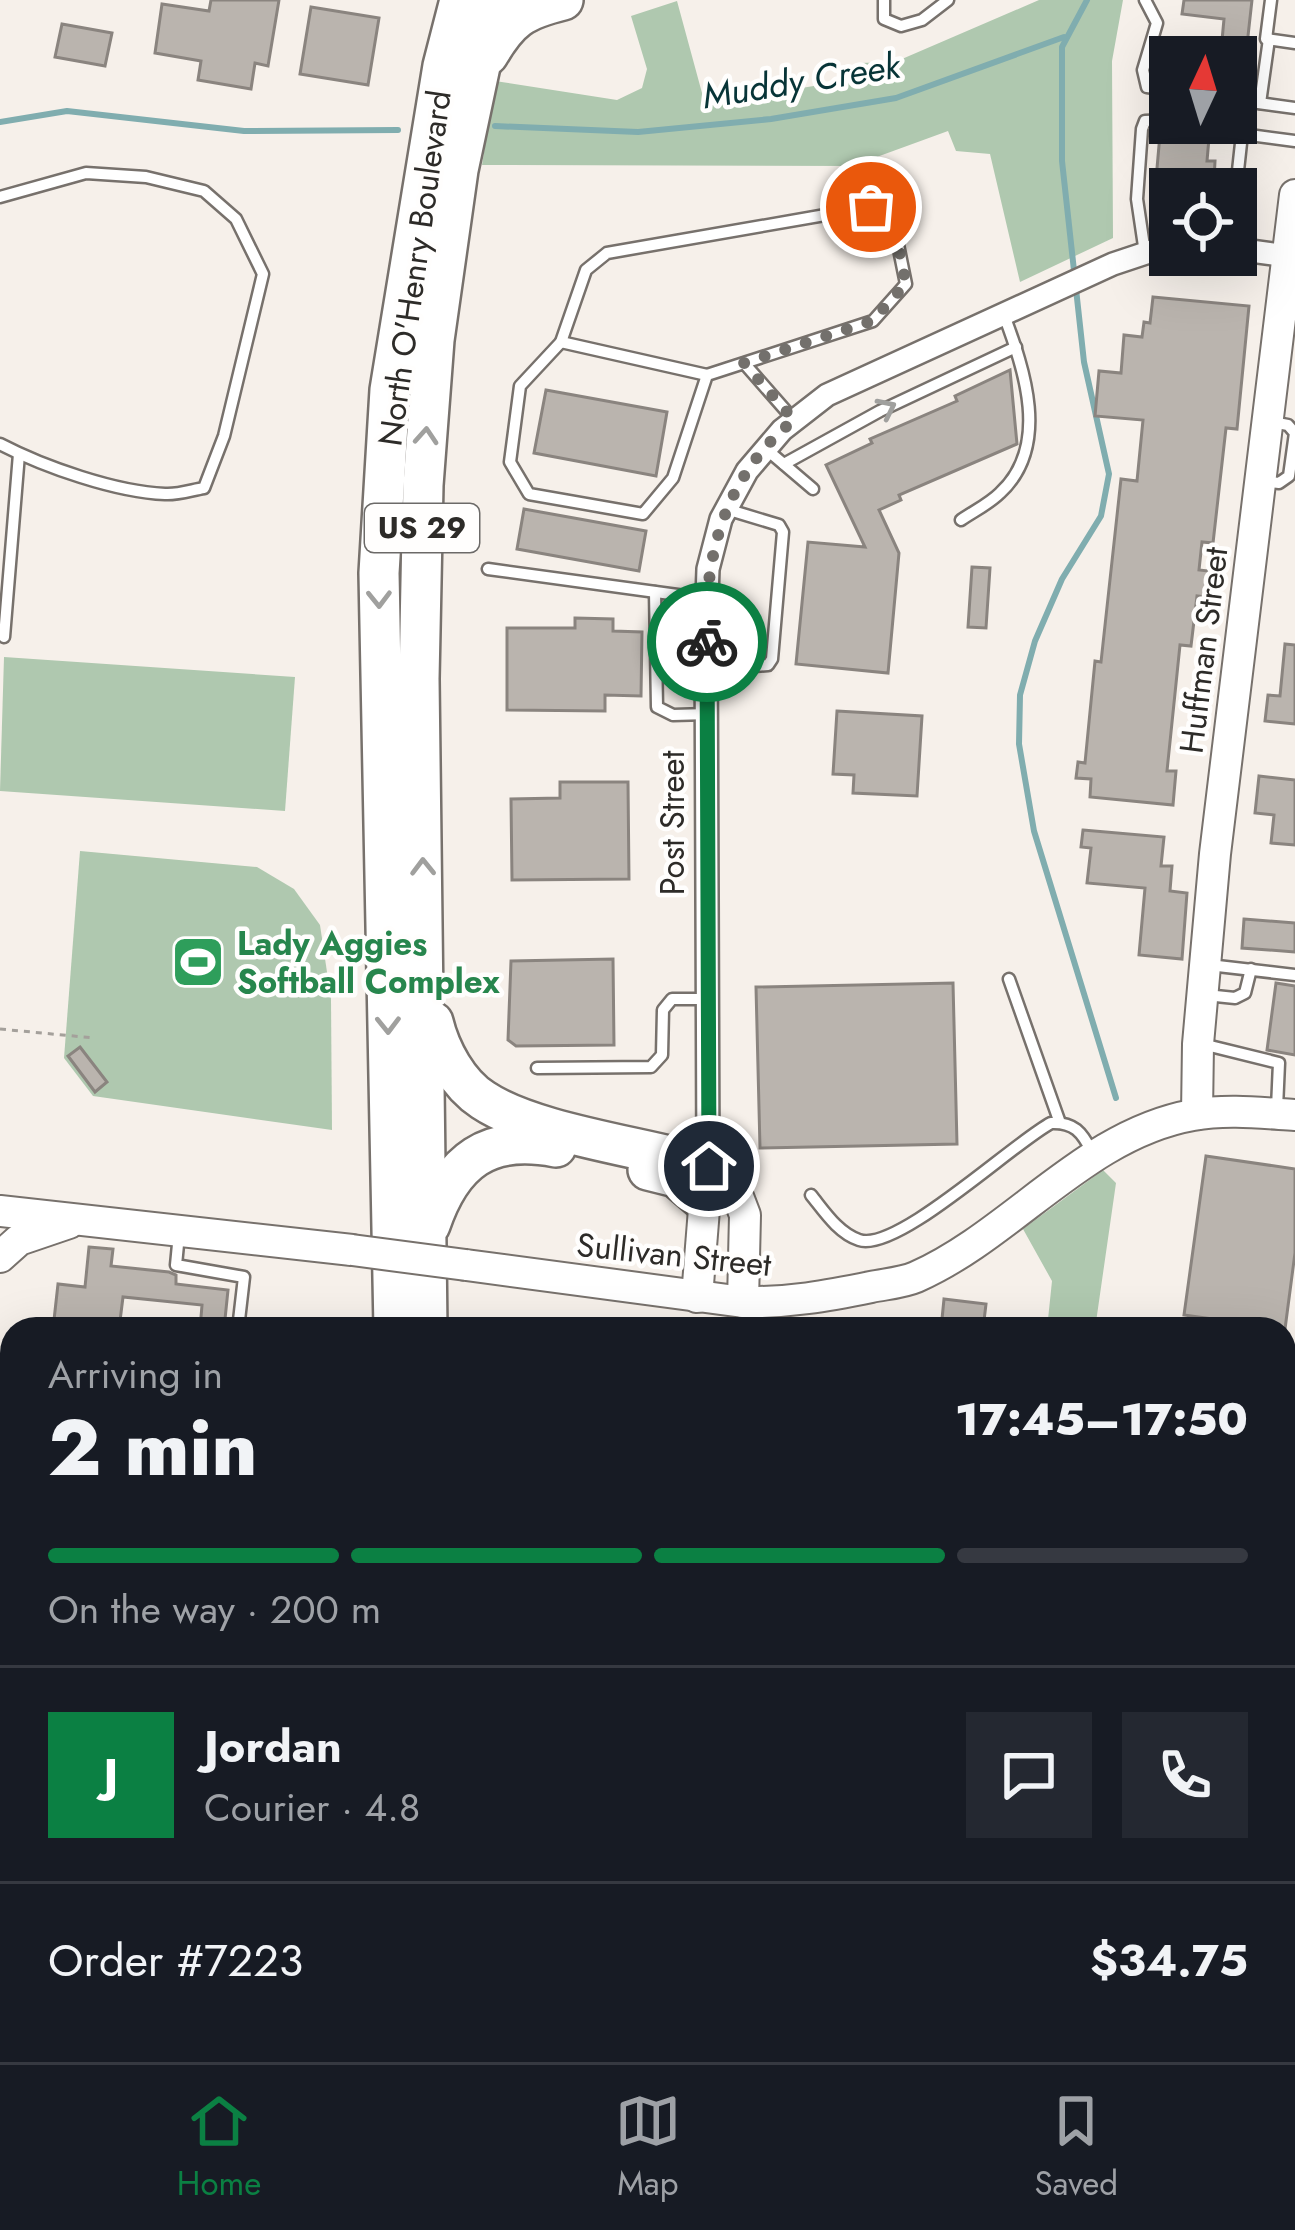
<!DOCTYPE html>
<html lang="en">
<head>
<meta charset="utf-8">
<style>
	body { margin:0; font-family:Jost,sans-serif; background:#242831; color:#f1f3f6; height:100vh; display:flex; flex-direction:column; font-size:45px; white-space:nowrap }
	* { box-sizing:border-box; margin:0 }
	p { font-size:39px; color:#9ea1a6 }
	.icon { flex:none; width:66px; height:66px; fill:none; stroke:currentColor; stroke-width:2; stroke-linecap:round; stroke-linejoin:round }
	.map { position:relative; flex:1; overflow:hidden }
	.drawer { position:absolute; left:0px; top:1317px; width:1296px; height:747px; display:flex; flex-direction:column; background:#171b24; border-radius:36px 36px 0 0; box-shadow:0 12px 48px #0002 }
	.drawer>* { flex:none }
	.needle { width:78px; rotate:4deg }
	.tools { position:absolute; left:1149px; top:36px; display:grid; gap:24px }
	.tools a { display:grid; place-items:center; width:108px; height:108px; border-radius:0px; background:#171b24; box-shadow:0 12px 48px #0002; font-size:60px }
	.pin { position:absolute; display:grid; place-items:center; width:102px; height:102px; color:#fff; margin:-51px; border:6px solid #fff; border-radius:50%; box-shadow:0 3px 12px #0007 }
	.courier { position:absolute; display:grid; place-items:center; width:120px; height:120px; margin:-60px; border:9px solid #0b8043; border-radius:50%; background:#fff; color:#222; box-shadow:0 3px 15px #0007 }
	.overview em { font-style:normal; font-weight:800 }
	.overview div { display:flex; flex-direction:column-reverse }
	.overview { display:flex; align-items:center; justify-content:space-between; height:204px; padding:0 48px }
	h1 { font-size:78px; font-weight:800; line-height:90px }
	.bar { display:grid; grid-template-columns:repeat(4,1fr); gap:18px 12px; align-content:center; height:144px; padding:0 48px }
	.bar i { height:15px; border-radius:9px; background:#363941 }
	.bar .current { background:#0b8043 }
	.bar p { grid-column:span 4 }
	.line { display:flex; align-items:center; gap:30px; padding:0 48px; border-top:3px solid #363941 }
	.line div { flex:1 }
	.round { display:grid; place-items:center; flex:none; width:126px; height:126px; border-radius:0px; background:#242831 }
	.tabs { display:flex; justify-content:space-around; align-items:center; height:168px; border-top:3px solid #363941; background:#171b24; font-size:33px; color:#9ea1a6 }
	.tabs a { display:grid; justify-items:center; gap:6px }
	.tabs .current { color:#0b8043 }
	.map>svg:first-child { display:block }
</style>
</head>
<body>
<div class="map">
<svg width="1295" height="2062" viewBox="0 0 1295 2062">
	<rect width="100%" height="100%" fill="#f6f0ea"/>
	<g fill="#afc8af">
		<path d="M1039 0H1123L1112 61 1113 238 1020 282 990 154 956 151 948 131 852 166 482 165 495 81 617 100 642 88 647 69 631 16 677 1 705 104 844 81 859 63 895 62Z"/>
		<path d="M4 657 295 677 285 811 0 791Z"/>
		<path d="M80 851 257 867 294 889 320 925 331 999 332 1130 93 1096 64 1058Z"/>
		<path d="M1103 1170 1116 1183 1095 1329H1047L1052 1281 1023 1229Z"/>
	</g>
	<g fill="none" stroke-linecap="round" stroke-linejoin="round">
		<g stroke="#80adaf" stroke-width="6">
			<path d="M1087 0 1062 47V161L1084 362 1109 474 1101 516 1062 579 1035 641 1020 695 1019 744 1034 831 1116 1098"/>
			<path d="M0 122 67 111 244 131 398 130"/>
			<path d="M495 126 638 132 771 119 896 98 1064 37"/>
		</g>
	</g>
	<g fill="#bab4ae" stroke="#8a847f" stroke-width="3">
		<path d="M211 0H279L268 66 255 63 251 89 198 80 201 61 155 53 162 4 209 11Z"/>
		<path d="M1184 0H1252L1246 54 1221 51 1224 19 1182 14Z"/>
		<path d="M311 7 379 18 368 85 300 74Z"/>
		<path d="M62 24 112 33 105 66 55 57Z"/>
		<path d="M1160 134 1209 138 1207 161H1215L1214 181 1204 180 1203 189 1155 191Z"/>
		<path d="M1153 297 1249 306 1237 429 1226 428 1213 543 1202 542 1199 570 1218 572 1215 598 1197 596 1191 646 1180 645 1167 771H1176L1173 805 1090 797 1091 779 1076 778 1078 762 1085 763 1095 661 1101 662 1121 479 1137 481 1143 420 1095 416 1099 371 1121 373 1124 335 1142 337 1144 322 1150 323Z"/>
		<path d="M1010 370 1017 444 899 495 901 500 879 510 899 553 888 673 796 664 808 542 865 547 826 465 872 443 870 439 957 401 955 396Z"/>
		<path d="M546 390 667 412 656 476 534 453Z"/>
		<path d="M524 509 646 531 639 571 517 549Z"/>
		<path d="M972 567 990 568 986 628 968 627Z"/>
		<path d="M575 618 613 619V631L642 632 641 696 605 695V711L507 710V628H575Z"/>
		<path d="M1285 644 1295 645V724L1265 721 1268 695 1280 696Z"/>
		<path d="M837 711 922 716 917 796 853 793 854 775 833 774Z"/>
		<path d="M1259 776 1295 780V845L1271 843 1274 815 1255 813Z"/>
		<path d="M560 782H628L629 879 512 880 511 799 560 798Z"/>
		<path d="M1083 830 1164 837 1161 866H1172L1170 891 1187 893 1182 959 1139 955 1145 888 1087 883 1091 848 1081 847Z"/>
		<path d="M1244 919 1295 923V952L1242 948Z"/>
		<path d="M613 959 614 1045 516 1046 508 1040 511 961Z"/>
		<path d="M953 983 957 1144 760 1148 756 987Z"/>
		<path d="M1276 983 1295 986V1055L1267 1050Z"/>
		<path d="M80 1047 107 1082 95 1092 68 1056Z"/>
		<path d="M1206 1156 1295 1169V1253L1285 1329 1184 1315Z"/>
		<path d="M89 1247 113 1249 111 1266 169 1272 176 1275V1284L228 1290 224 1329H200L202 1305 123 1297 119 1329H53L58 1284 85 1287Z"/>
		<path d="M944 1299 986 1304 983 1329H941Z"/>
	</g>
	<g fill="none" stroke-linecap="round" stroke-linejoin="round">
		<g stroke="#77716c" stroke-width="15">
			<g id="lane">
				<path d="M884 0V19L901 26 922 20 948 0"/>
				<path d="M1145 0 1157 23 1143 70 1147 87 1170 90"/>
				<path d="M1271 0 1266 39 1295 43"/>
				<path d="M1236 100 1295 108"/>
				<path d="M1260 103 1269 39"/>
				<path d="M1203 123 1233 127 1242 134 1295 141"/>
				<path d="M1236 189 1242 134"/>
				<path d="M0 197 86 173 146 177 204 191 236 219 263 274 224 436 204 488C192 490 177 495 165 494 116 492 44 467 0 444"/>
				<path d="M1145 253 1137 199 1142 129 1145 121 1170 120"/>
				<path d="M561 342 707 375"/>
				<path d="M744 363 707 375 673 478 643 514 529 494 510 462 520 386 561 342 586 270 607 253 871 207 893 220 906 284 873 321 744 363 794 420"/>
				<path d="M766 449 813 489"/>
				<path d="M784 464 880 411 1016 347"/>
				<path d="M1262 481 1279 483 1289 476 1295 433 1288 425 1272 422"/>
				<path d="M961 520C974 511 989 504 1000 493 1051 446 1024 369 1004 315"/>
				<path d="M488 569 707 599"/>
				<path d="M655 592 657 707 673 715 708 714"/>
				<path d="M4 637 19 454"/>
				<path d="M708 670 768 665 772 659 783 532 779 525 726 509"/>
				<path d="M1209 965 1295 975"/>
				<path d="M1009 979 1060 1123"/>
				<path d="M1206 995 1235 998 1245 993 1251 969"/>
				<path d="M1202 1044 1279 1063 1277 1108"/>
				<path d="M537 1068 651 1067 662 1055 663 1010 672 999H707"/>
				<path d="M811 1195C824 1211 838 1233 859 1240 897 1253 1013 1143 1051 1123 1074 1122 1082 1132 1092 1152"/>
				<path d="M179 1234 176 1265 244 1277 238 1329"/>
				<path d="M0 1447 12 1449"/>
				<path d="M0 1690 12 1663"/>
			</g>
		</g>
		<g stroke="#77716c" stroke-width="26">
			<g id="street">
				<path d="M1236 249 1287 256"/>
				<path d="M708 1166 706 625 708 569 721 519 747 471 782 430 827 395 1113 264 1170 245"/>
				<path d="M1284 1784 1295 1786"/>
				<path d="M0 2035 12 2036"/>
				<path d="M1187 2052 1259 2062"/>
				<path d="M643 2062 644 2052"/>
				<path d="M921 2062 922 2052"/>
			</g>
		</g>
		<g stroke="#77716c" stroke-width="34">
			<g id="secondary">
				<path d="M1197 1114 1198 1044 1215 854 1295 195"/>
				<path d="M708 1166 737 1194 745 1215 743 1302"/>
				<path d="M0 1211 352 1250"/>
				<path d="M0 1257 19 1240 69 1223"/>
				<path d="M466 1265 743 1302C788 1303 827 1296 871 1287 885 1284 902 1283 916 1277 1013 1234 1085 1134 1193 1115 1226 1109 1262 1113 1295 1115"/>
				<path d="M697 1297 706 1184"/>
				<path d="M0 1592 12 1611"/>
				<path d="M123 2052 124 2062"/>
			</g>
		</g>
		<g stroke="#77716c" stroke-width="44">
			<g id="highway">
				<path d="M488 55C509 19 522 10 563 0"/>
				<path d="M433 1022C440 1051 458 1084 483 1100 534 1134 645 1147 708 1166"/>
				<path d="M648 1170 676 1177 704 1201"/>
				<path d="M430 1225C452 1160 488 1134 556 1147"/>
				<path d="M394 1329 379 573 390 390 443 66 460 0"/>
				<path d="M427 1329 419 679 423 485 434 340 458 170 494 0"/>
				<path d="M414 2052V2062"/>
				<path d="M449 2052V2062"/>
			</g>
		</g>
		<g stroke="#a4a09b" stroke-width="3" stroke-dasharray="6 6" stroke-linecap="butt">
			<path d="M0 1029 94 1038"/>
			<path d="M0 1858 2 1838"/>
			<path d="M47 2052 99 2059"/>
		</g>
		<use href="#lane" stroke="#fff" stroke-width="10"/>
		<use href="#street" stroke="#fff" stroke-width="21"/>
		<use href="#secondary" stroke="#fff" stroke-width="30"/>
		<use href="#highway" stroke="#fff" stroke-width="39"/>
		<g stroke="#77716c" stroke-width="34" stroke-linecap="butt">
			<path id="secondary-bridge" d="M352 1250 466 1265"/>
		</g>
		<use href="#secondary-bridge" stroke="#fff" stroke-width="30"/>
	</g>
	<defs><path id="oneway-chevron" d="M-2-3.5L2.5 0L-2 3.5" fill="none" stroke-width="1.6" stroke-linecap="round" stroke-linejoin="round" transform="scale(3)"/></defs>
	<g stroke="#a0a09e">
		<use href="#oneway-chevron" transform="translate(887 408) rotate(-26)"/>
		<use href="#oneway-chevron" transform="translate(426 436) rotate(-86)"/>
		<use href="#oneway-chevron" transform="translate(379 599) rotate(89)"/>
		<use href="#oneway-chevron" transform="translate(423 867) rotate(-91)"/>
		<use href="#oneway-chevron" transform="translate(388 1025) rotate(89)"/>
	</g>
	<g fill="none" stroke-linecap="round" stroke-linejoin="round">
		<path stroke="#73706c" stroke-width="12" stroke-dasharray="0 21.6" d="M707 642C703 557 725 475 794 420L744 363 872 321 906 284 893 220 871 207"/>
		<path stroke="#0b8043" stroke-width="15" d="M707 642 709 1166"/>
	</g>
	<defs>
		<g id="stadium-square" transform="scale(2.7)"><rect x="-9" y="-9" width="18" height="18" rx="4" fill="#2e9e5b" stroke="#fffefd"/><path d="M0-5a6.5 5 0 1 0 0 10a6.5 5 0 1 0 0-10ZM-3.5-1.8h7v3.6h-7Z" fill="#fff"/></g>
	</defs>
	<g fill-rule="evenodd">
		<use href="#stadium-square" x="198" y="962"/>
	</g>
	<g text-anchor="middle" stroke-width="9" stroke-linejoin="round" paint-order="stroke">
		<rect fill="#fffefd" stroke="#6c6a68" stroke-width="3" x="365" y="504" width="114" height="48" rx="9"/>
		<g font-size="30" font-weight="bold" fill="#2d2b28">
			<text x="422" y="538">US 29</text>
		</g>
		<g font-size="33" fill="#2d2b28" stroke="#fffefd">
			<text transform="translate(414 268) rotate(-82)" y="12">North O'Henry Boulevard</text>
			<text transform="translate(1203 650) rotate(-83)" y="12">Huffman Street</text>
			<text transform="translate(672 823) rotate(-90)" y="12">Post Street</text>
			<text transform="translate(674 1254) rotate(6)" y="12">Sullivan Street</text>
		</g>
		<g font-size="33" font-weight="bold" fill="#27864d" stroke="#fffefd" text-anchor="start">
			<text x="237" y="955">Lady Aggies<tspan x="237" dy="38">Softball Complex</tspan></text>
		</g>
		<g font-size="36" font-style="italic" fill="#073437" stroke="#fffefd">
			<text transform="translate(801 80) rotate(-9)" y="13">Muddy Creek</text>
		</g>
	</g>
</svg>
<div class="tools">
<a><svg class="needle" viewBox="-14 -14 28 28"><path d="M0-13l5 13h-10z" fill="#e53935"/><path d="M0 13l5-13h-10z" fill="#9ea1a6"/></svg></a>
<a><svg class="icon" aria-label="locate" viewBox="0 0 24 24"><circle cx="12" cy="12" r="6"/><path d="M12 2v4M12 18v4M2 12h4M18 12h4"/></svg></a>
</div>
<div class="pin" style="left:871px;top:207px;background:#ea580c"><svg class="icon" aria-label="bag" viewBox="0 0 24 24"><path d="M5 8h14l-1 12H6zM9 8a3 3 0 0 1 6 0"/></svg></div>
<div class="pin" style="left:709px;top:1166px;background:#1f2937"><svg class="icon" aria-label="home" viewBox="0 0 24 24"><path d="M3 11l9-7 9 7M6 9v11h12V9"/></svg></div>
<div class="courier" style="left:707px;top:642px"><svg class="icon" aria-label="bike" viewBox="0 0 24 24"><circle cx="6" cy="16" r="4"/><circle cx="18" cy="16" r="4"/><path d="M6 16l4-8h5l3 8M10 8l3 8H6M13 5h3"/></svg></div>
<section class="drawer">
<div class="overview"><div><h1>2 min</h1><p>Arriving in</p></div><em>17:45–17:50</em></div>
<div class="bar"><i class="current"></i><i class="current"></i><i class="current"></i><i></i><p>On the way · 200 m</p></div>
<div class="line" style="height:216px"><b class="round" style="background:#0b8043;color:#fff">J</b><div><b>Jordan</b><p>Courier · 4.8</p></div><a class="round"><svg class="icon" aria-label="chat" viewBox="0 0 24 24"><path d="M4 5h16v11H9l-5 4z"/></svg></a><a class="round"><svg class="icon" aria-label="phone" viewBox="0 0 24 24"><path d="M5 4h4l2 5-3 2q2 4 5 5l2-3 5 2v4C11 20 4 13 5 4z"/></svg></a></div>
<div class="line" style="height:156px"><div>Order #7223</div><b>$34.75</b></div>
</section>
</div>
<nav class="tabs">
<a class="current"><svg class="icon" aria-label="home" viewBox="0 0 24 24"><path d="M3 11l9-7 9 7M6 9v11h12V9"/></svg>Home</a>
<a><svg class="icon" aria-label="map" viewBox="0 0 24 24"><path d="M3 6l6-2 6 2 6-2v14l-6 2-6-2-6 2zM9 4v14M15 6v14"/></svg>Map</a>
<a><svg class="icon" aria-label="saved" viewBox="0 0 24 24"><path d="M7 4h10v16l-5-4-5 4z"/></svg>Saved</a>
</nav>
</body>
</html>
